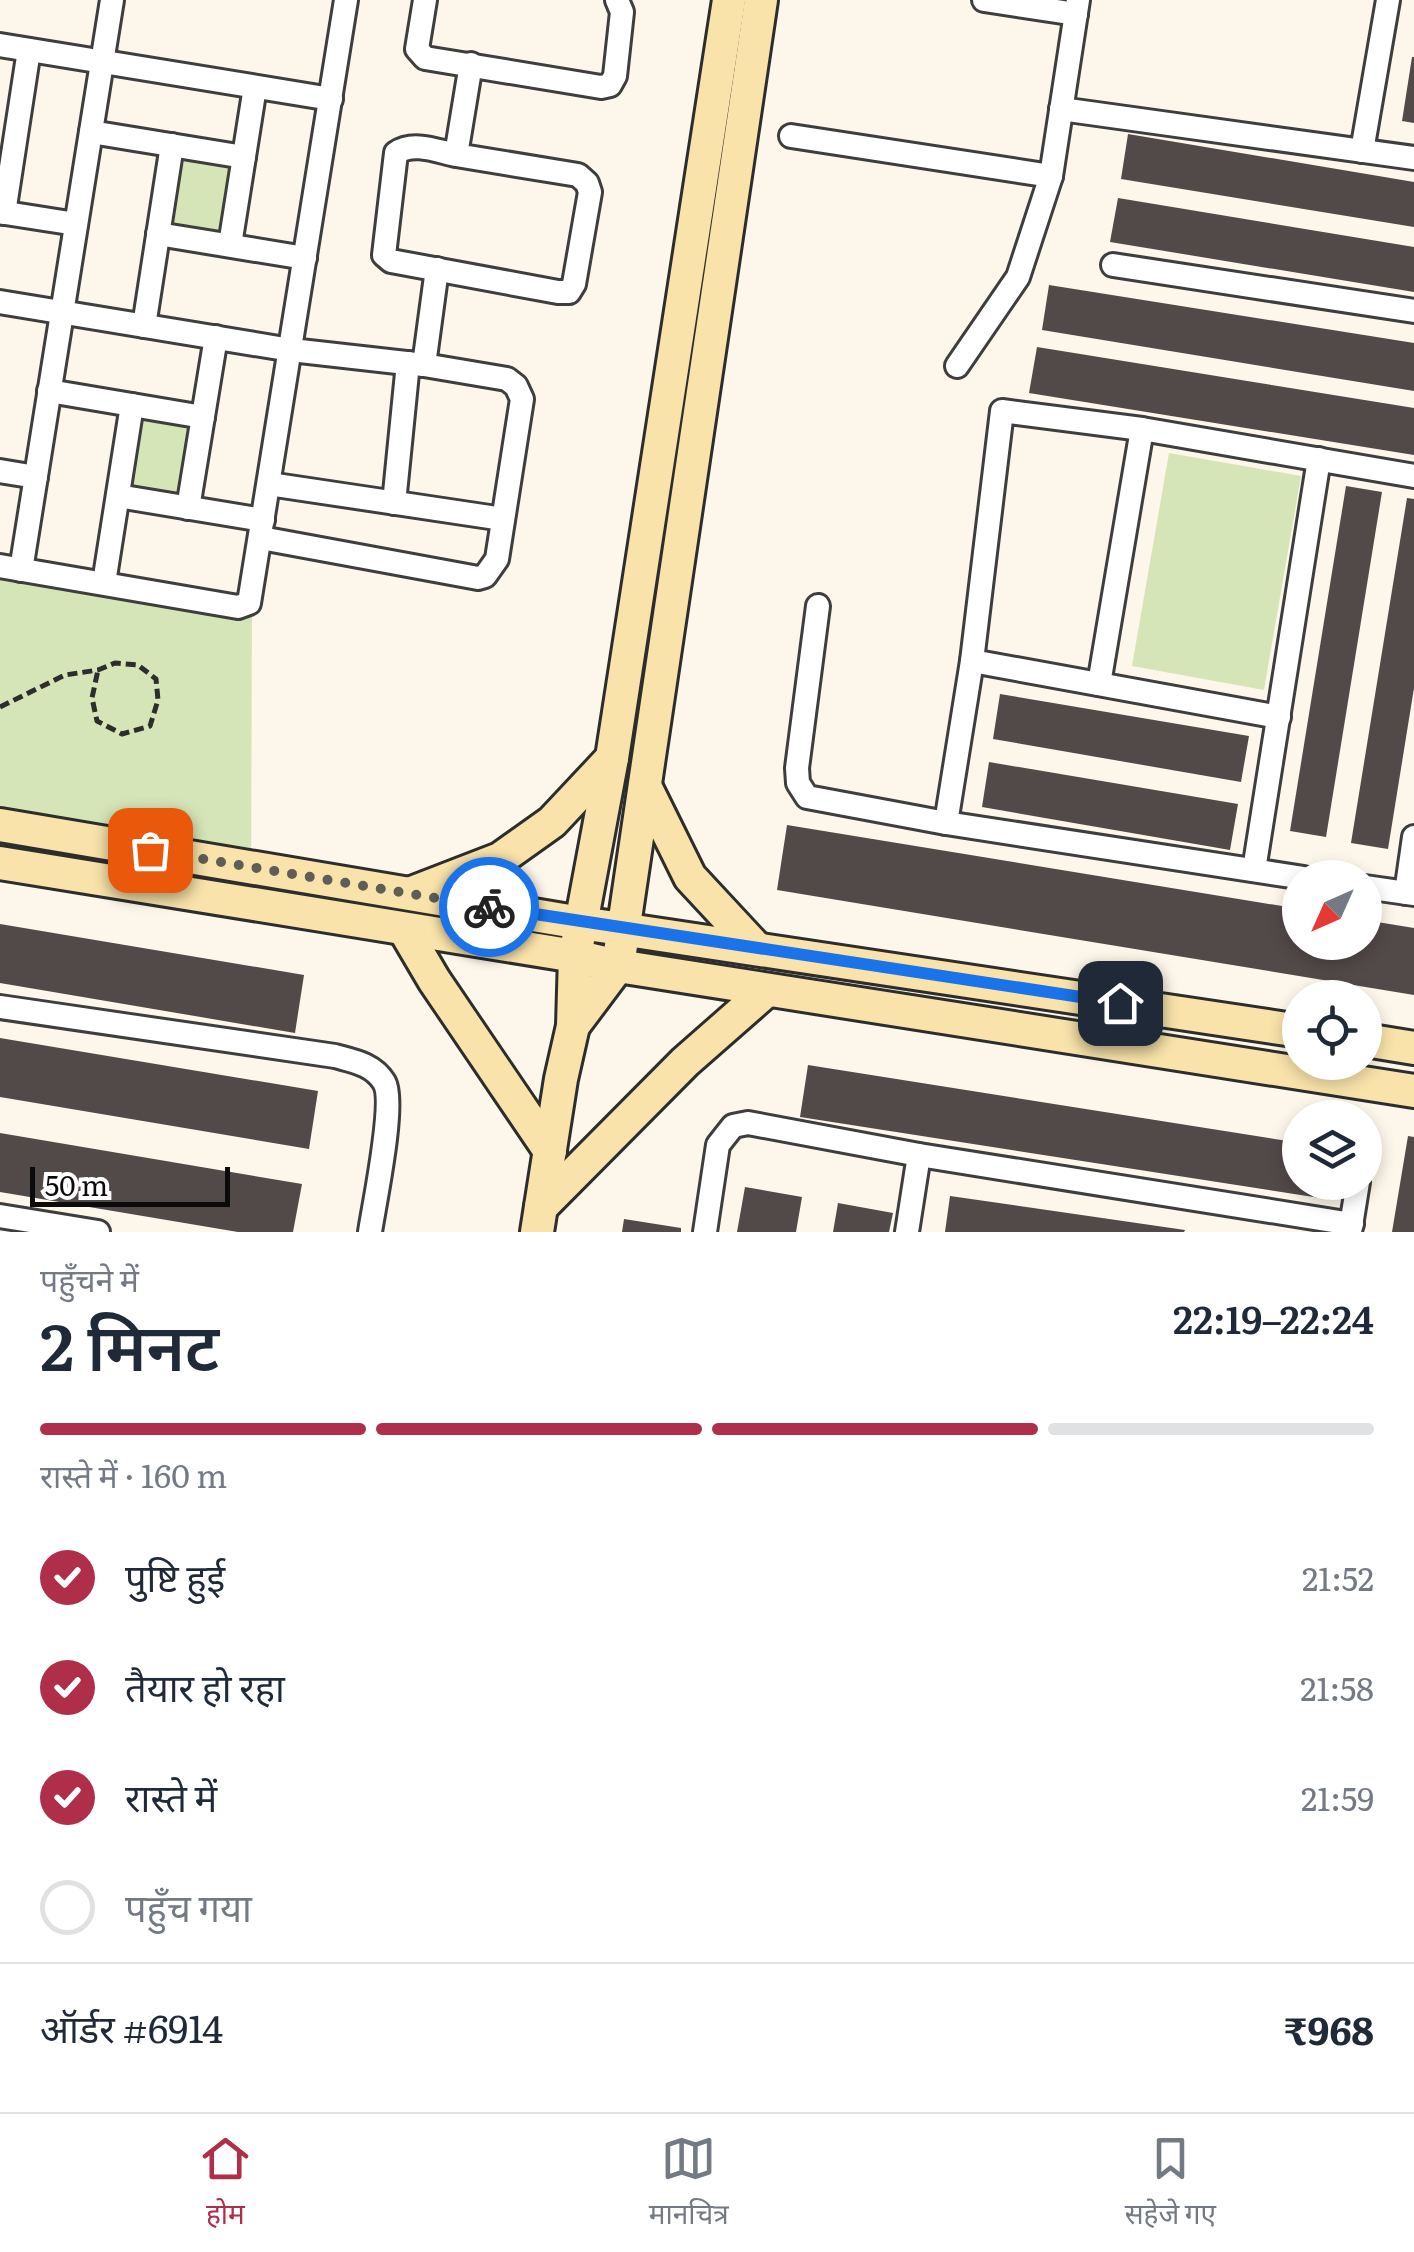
<!DOCTYPE html>
<html lang="hi">
<head>
<meta charset="utf-8">
<style>
	body { margin:0; font-family:Literata,"Noto Sans Devanagari",serif; background:#f2f2f3; color:#1f2937; height:100vh; display:flex; flex-direction:column; font-size:38px; white-space:nowrap }
	* { box-sizing:border-box; margin:0 }
	p { font-size:32px; color:#747a83 }
	.icon { flex:none; width:55px; height:55px; fill:none; stroke:currentColor; stroke-width:2; stroke-linecap:round; stroke-linejoin:round }
	.map { position:relative; height:1232px; overflow:hidden }
	.details { display:flex; flex-direction:column; background:#fff; flex:1 }
	.details>* { flex:none }
	.needle { width:65px; rotate:225deg }
	.buttons { position:absolute; left:1282px; top:860px; display:grid; gap:20px }
	.buttons a { display:grid; place-items:center; width:100px; height:100px; border-radius:50%; background:#fff; box-shadow:0 5px 15px #0003; font-size:50px }
	.scale { position:absolute; left:30px; bottom:25px; width:200px; box-sizing:border-box; padding-left:10px; border:5px solid #0b0b0b; border-top:0; font-size:28px; line-height:35px; white-space:nowrap; color:#0b0b0b; -webkit-text-stroke:8px #fff; paint-order:stroke }
	.pin { position:absolute; display:grid; place-items:center; width:85px; height:85px; color:#fff; margin:-42px; border-radius:20px; box-shadow:0 5px 15px #0006 }
	.courier { position:absolute; display:grid; place-items:center; width:100px; height:100px; margin:-50px; border:8px solid #1a73e8; border-radius:50%; background:#fff; color:#222; box-shadow:0 2px 12px #0007 }
	.headline em { font-style:normal; font-weight:600 }
	.headline div { display:flex; flex-direction:column-reverse }
	.headline { display:flex; align-items:center; justify-content:space-between; height:170px; padding:0 40px }
	h1 { font-size:65px; font-weight:600; line-height:75px }
	.bar { display:grid; grid-template-columns:repeat(4,1fr); gap:15px 10px; align-content:center; height:120px; padding:0 40px }
	.bar i { height:12px; border-radius:8px; background:#e0e1e3 }
	.bar .active { background:#af2e4a }
	.bar p { grid-column:span 4 }
	.line { display:flex; align-items:center; gap:25px; padding:0 40px; border-top:2px solid #e0e1e3 }
	.line div { flex:1 }
	ol { padding:0 40px; list-style:none }
	li { display:flex; align-items:center; gap:30px; height:110px }
	li p { margin-inline-start:auto }
	li .icon { padding:10px; border-radius:50%; background:#af2e4a; color:#fff; stroke-width:4 }
	li:last-child { color:#747a83 }
	li i { width:55px; height:55px; border:5px solid #e0e1e3; border-radius:50% }
	.dock { display:flex; justify-content:space-around; align-items:center; height:140px; border-top:2px solid #e0e1e3; background:#fff; font-size:28px; color:#747a83 }
	.dock a { display:grid; justify-items:center; gap:5px }
	.dock .active { color:#af2e4a }
	.map>svg:first-child { display:block }
</style>
</head>
<body>
<div class="map">
<svg width="1414" height="1232" viewBox="0 0 1414 1232">
	<rect width="100%" height="100%" fill="#fdf6ea"/>
	<g fill="#d6e5b7">
		<path d="M182 155 234 166 224 237 169 227Z"/>
		<path d="M139 415 193 424 180 500 127 489Z"/>
		<path d="M1169 453 1301 476 1264 690 1132 666Z"/>
		<path d="M0 562 252 598 251 886 0 842Z"/>
	</g>
	<g fill="#524a48">
		<path d="M1412 57H1414V123L1402 121Z"/>
		<path d="M1128 134 1414 182V227L1121 179Z"/>
		<path d="M1118 198 1414 247V292L1110 242Z"/>
		<path d="M1049 285 1414 343V391L1042 330Z"/>
		<path d="M1037 347 1414 408V455L1029 393Z"/>
		<path d="M1346 486 1382 492 1326 837 1290 831Z"/>
		<path d="M1407 498 1414 499V688L1388 849 1351 843Z"/>
		<path d="M1000 694 1249 736 1241 782 993 739Z"/>
		<path d="M989 762 1238 804 1230 850 982 807Z"/>
		<path d="M787 825 1300 909V942H1365V920L1414 928V995L777 890Z"/>
		<path d="M0 924 304 975 295 1033 0 983Z"/>
		<path d="M0 1038 318 1091 309 1149 0 1097Z"/>
		<path d="M808 1065 1300 1143V1182H1336L1333 1200 800 1117Z"/>
		<path d="M0 1133 302 1184 293 1232H238L0 1192Z"/>
		<path d="M1408 1136 1414 1137V1232H1392Z"/>
		<path d="M745 1187 802 1197 796 1232H737Z"/>
		<path d="M950 1196 1185 1230 1184 1232H945Z"/>
		<path d="M838 1203 893 1213 889 1232H833Z"/>
		<path d="M624 1219 681 1228V1232H622Z"/>
	</g>
	<g fill="none" stroke-linecap="round" stroke-linejoin="round">
		<g stroke="#3e3e3e" stroke-width="28">
			<g id="minor">
				<path d="M425 0 417 49 425 58 601 87 610 85 615 76 622 12 617 0"/>
				<path d="M984 0 1076 14"/>
				<path d="M0 45 331 99"/>
				<path d="M1061 109 1414 158"/>
				<path d="M91 132 244 157"/>
				<path d="M791 136 1051 176"/>
				<path d="M1362 151 1388 0"/>
				<path d="M456 155C437 151 413 141 396 153L384 255 391 261 558 292H569L574 284 590 192 587 183 578 175 456 155 471 64"/>
				<path d="M0 212 76 224"/>
				<path d="M4 213 29 50"/>
				<path d="M158 234 305 258"/>
				<path d="M230 245 255 87"/>
				<path d="M1113 265 1414 311"/>
				<path d="M0 302 291 350 424 365 507 379 516 386 522 399 497 559 485 576 478 578 261 538"/>
				<path d="M144 326 172 145"/>
				<path d="M424 365 437 269"/>
				<path d="M957 366 1018 277 1051 176 1078 0"/>
				<path d="M49 391 203 417"/>
				<path d="M0 471 36 477"/>
				<path d="M269 484 503 519"/>
				<path d="M118 496 263 520"/>
				<path d="M394 503 408 363"/>
				<path d="M188 508 216 337"/>
				<path d="M0 566 238 607 249 603 346 0"/>
				<path d="M21 570 112 0"/>
				<path d="M104 583 132 405"/>
				<path d="M818 606 797 768 798 783 807 797 946 823 1304 878"/>
				<path d="M972 661 1279 717"/>
				<path d="M1099 684 1142 429"/>
				<path d="M946 823 972 661 1002 411 1142 429 1414 476"/>
				<path d="M1254 870 1319 459"/>
				<path d="M1365 887 1414 894"/>
				<path d="M1406 893 1414 837"/>
				<path d="M0 1007 335 1056C353 1061 373 1064 384 1082 396 1101 374 1205 370 1232"/>
				<path d="M0 1216 98 1232"/>
				<path d="M705 1232 718 1145 733 1126 748 1123 919 1155 1352 1224"/>
				<path d="M907 1232 919 1155"/>
				<path d="M1350 1232 1358 1182"/>
			</g>
		</g>
		<g stroke="#2d2d2d" stroke-width="38">
			<g id="secondary">
				<path d="M645 786 690 877 756 948"/>
				<path d="M0 825 581 923 1300 1031"/>
				<path d="M0 863 575 956 618 966 1414 1091"/>
				<path d="M412 893 500 859 552 822 612 758"/>
				<path d="M404 929 434 980 550 1151"/>
				<path d="M573 1026 618 966 761 0"/>
				<path d="M1365 1040 1414 1048"/>
				<path d="M541 1207 685 1062 767 990"/>
				<path d="M537 1232 561 1079 573 1026 575 956 612 758 729 0"/>
			</g>
		</g>
		<path stroke="#2d2d2d" stroke-width="5" stroke-dasharray="10 5" stroke-linecap="butt" d="M0 707 65 675 98 670 115 663 138 665 156 679 158 700 150 726 122 734 97 721 92 698 98 670"/>
		<use href="#minor" stroke="#fff" stroke-width="22"/>
		<use href="#secondary" stroke="#f9e3aa" stroke-width="32"/>
	</g>
	<g fill="none" stroke-linecap="round" stroke-linejoin="round">
		<path stroke="#605d59" stroke-width="10" stroke-dasharray="0 18" d="M150 850 489 907"/>
		<path stroke="#1a73e8" stroke-width="12" d="M489 907 1120 1003"/>
	</g>
</svg>
<div class="buttons">
<a><svg class="needle" viewBox="-14 -14 28 28"><path d="M0-13l5 13h-10z" fill="#e53935"/><path d="M0 13l5-13h-10z" fill="#747a83"/></svg></a>
<a><svg class="icon" aria-label="locate" viewBox="0 0 24 24"><circle cx="12" cy="12" r="6"/><path d="M12 2v4M12 18v4M2 12h4M18 12h4"/></svg></a>
<a><svg class="icon" aria-label="layers" viewBox="0 0 24 24"><path d="M12 4l9 5-9 5-9-5zM3 14l9 5 9-5"/></svg></a>
</div>
<div class="scale">50 m</div>
<div class="pin" style="left:150px;top:850px;background:#ea580c"><svg class="icon" aria-label="bag" viewBox="0 0 24 24"><path d="M5 8h14l-1 12H6zM9 8a3 3 0 0 1 6 0"/></svg></div>
<div class="pin" style="left:1120px;top:1003px;background:#1f2937"><svg class="icon" aria-label="home" viewBox="0 0 24 24"><path d="M3 11l9-7 9 7M6 9v11h12V9"/></svg></div>
<div class="courier" style="left:489px;top:907px"><svg class="icon" aria-label="bike" viewBox="0 0 24 24"><circle cx="6" cy="16" r="4"/><circle cx="18" cy="16" r="4"/><path d="M6 16l4-8h5l3 8M10 8l3 8H6M13 5h3"/></svg></div>
</div>
<section class="details">
<div class="headline"><div><h1>2 मिनट</h1><p>पहुँचने में</p></div><em>22:19–22:24</em></div>
<div class="bar"><i class="active"></i><i class="active"></i><i class="active"></i><i></i><p>रास्ते में · 160 m</p></div>
<ol>
<li><svg class="icon" aria-label="check" viewBox="0 0 24 24"><path d="M5 12l5 5 9-10"/></svg>पुष्टि हुई<p>21:52</p></li>
<li><svg class="icon" aria-label="check" viewBox="0 0 24 24"><path d="M5 12l5 5 9-10"/></svg>तैयार हो रहा<p>21:58</p></li>
<li><svg class="icon" aria-label="check" viewBox="0 0 24 24"><path d="M5 12l5 5 9-10"/></svg>रास्ते में<p>21:59</p></li>
<li><i></i>पहुँच गया</li>
</ol>
<div class="line" style="height:130px"><div>ऑर्डर #6914</div><b>₹968</b></div>
</section>
<nav class="dock">
<a class="active"><svg class="icon" aria-label="home" viewBox="0 0 24 24"><path d="M3 11l9-7 9 7M6 9v11h12V9"/></svg>होम</a>
<a><svg class="icon" aria-label="map" viewBox="0 0 24 24"><path d="M3 6l6-2 6 2 6-2v14l-6 2-6-2-6 2zM9 4v14M15 6v14"/></svg>मानचित्र</a>
<a><svg class="icon" aria-label="saved" viewBox="0 0 24 24"><path d="M7 4h10v16l-5-4-5 4z"/></svg>सहेजे गए</a>
</nav>
</body>
</html>
